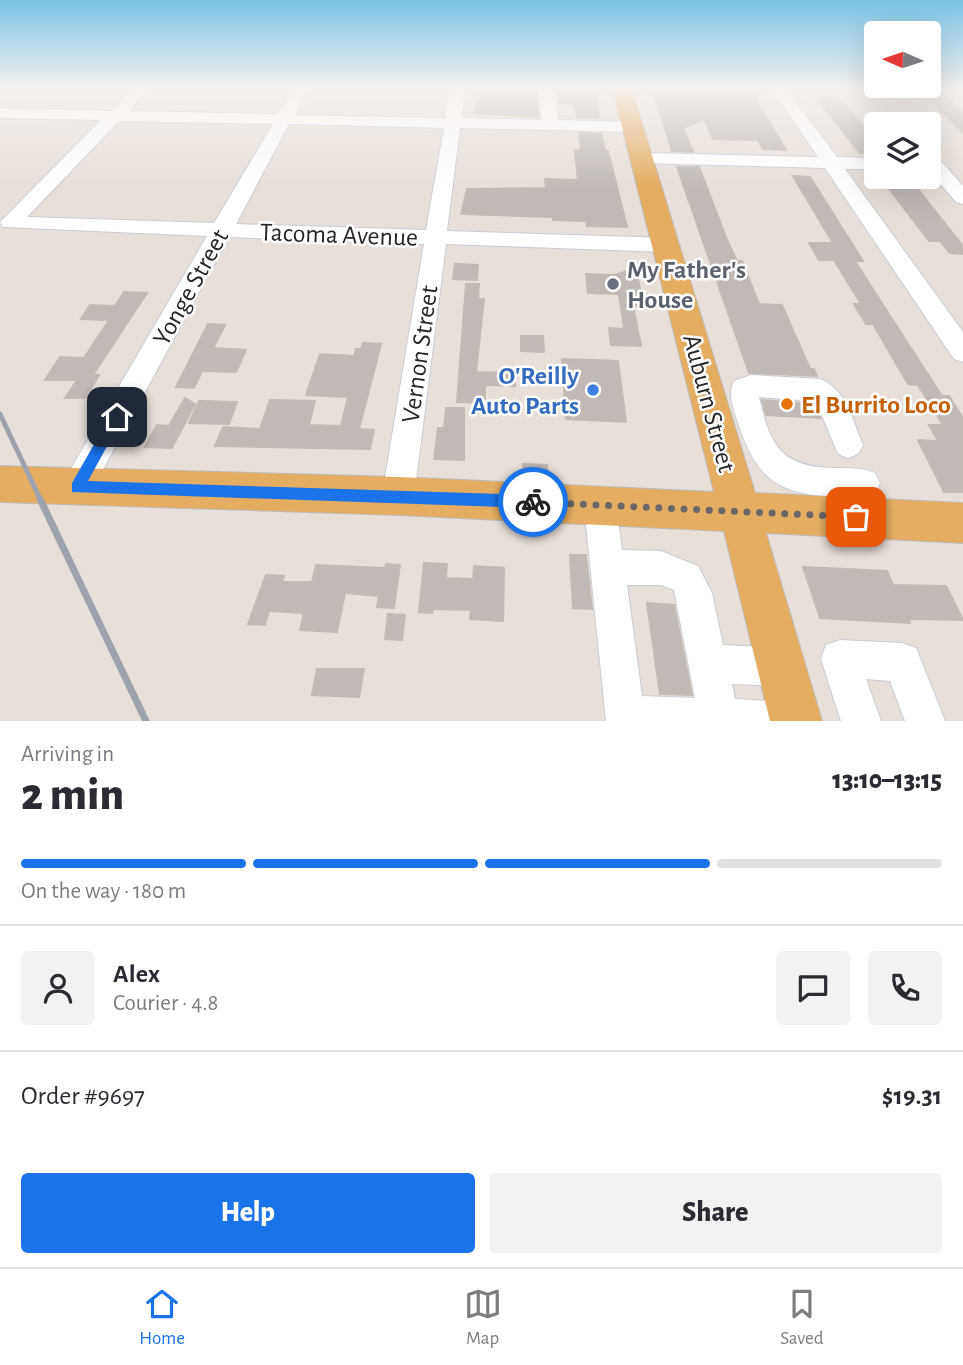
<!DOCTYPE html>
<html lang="en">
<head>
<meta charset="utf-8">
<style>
	body { margin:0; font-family:"Alegreya Sans",sans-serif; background:#f2f2f3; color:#2b2b33; height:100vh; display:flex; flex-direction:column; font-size:26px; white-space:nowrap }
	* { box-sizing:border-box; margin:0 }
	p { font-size:23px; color:#7c7c81 }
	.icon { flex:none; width:38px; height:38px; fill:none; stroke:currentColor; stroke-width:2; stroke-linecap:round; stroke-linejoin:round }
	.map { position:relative; height:721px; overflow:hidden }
	.sheet { display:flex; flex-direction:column; background:#fff; flex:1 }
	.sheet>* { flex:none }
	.needle { width:46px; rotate:273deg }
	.fabs { position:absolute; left:864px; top:21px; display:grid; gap:14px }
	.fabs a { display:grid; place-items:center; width:77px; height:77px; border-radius:7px; background:#fff; box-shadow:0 7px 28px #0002; font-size:35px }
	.pin { position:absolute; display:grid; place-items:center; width:60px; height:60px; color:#fff; margin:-30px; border-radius:14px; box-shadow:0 4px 10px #0006 }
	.courier { position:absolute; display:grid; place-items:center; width:70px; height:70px; margin:-35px; border:5px solid #1a73e8; border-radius:50%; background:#fff; color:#222; box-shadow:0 2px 9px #0007 }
	.summary em { font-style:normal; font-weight:800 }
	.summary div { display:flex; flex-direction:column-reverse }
	.summary { display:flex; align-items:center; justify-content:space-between; height:119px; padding:0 21px }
	h1 { font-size:46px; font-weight:800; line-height:52px }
	.bar { display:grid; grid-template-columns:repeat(4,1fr); gap:10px 7px; align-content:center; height:84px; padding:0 21px }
	.bar i { height:9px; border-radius:5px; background:#e1e1e2 }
	.bar .selected { background:#1a73e8 }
	.bar p { grid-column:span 4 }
	.line { display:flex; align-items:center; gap:18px; padding:0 21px; border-top:2px solid #e1e1e2 }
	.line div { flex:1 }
	.round { display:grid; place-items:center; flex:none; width:74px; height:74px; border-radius:7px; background:#f2f2f3 }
	.button { display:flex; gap:14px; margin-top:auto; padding:14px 21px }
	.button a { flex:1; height:80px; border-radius:7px; background:#1a73e8; color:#fff; font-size:28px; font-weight:800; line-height:80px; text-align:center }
	.button a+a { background:#f2f2f3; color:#2b2b33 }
	.menu { display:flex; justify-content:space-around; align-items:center; height:98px; border-top:2px solid #e1e1e2; background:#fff; font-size:19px; color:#7c7c81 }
	.menu a { display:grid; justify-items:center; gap:4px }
	.menu .selected { color:#1a73e8 }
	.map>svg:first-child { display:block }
</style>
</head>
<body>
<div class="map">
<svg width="963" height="721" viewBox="0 0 963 721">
	<rect width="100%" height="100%" fill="#e8dfd9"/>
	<g fill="#c0b9b6" stroke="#c3bab3" stroke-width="2">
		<path d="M478 87H497V91H529V87H536L538 117 475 113Z"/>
		<path d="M557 87H594L599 118H577L574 104 559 103Z"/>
		<path d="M652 87H697L699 91 751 92 786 150 763 149 758 140 713 139 704 119 683 128 693 152 672 151Z"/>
		<path d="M919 87H937L963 112V132L927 98H930Z"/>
		<path d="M816 97H838L874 139H866L876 153H860Z"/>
		<path d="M579 133 601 134 605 151H608L627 227 587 226 586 221 553 220V217L461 214 467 189 546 188 545 179 578 180 575 150H581Z"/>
		<path d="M677 167H699L727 240 737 261H742L759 304 782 305 810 369H814L817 376 749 373Z"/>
		<path d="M793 176 810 177 863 261H855L874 291 942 396H949L963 418V492H944L918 440 938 441 929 425H943L918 385 908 384 873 324H866L854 304H861L834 260H819L809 243H833Z"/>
		<path d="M881 178H909L963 246V254L950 253 940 241H929Z"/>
		<path d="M455 264 478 265 477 280 453 279Z"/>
		<path d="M627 271 628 275H637L641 293H638L640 306H633L641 346 611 345 609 328 624 329 619 294 588 293 586 274 615 275Z"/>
		<path d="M466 284H479L478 299H484L476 372 515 373V386L485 385V403L457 402Z"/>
		<path d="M124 292 147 293 93 375H99L85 398H65L77 380H45L60 357 84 358 109 320 81 319 90 305 115 306Z"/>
		<path d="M208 324 225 325 213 348 246 350 236 372 202 371 194 388 176 387Z"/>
		<path d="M521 336H543L544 352 521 351Z"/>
		<path d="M363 343 381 344 359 429 374 430 370 449 215 446 223 427 260 429 270 400 315 401 309 425 341 426 348 397 306 395 320 354 354 356 356 349H361Z"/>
		<path d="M562 359 618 361 626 422 566 419Z"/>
		<path d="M185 398 195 404 172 448 145 447 157 425 169 426Z"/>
		<path d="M762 400 812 404 820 418 766 415Z"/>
		<path d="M199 401 237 402 229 424 189 423Z"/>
		<path d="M446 408H464V460L434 459 438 428H444Z"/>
		<path d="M523 464 547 465 548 478 523 477Z"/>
		<path d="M570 555H586L592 609 573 608Z"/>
		<path d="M424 563 447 564 446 578 473 579 474 566 504 568 503 621 470 619 471 610 433 609 432 613 419 612Z"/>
		<path d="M386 564 400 565 394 608 377 607 379 596 345 593 337 632 300 630 304 613 269 611 265 625 248 624 266 575 284 576 282 582H312L316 565 385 568Z"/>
		<path d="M803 567 887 571 893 585 946 586 963 620 908 619 910 623 820 618Z"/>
		<path d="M647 603 674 605 692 695 660 694Z"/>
		<path d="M388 614 405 615 402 640 385 639Z"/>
		<path d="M317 669H364L359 697 312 695Z"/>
	</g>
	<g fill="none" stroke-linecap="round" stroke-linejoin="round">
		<g stroke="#c7cdd8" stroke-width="2">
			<g id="minor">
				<path d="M135 87H151L129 111 278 114 295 87H309L295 115 445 118 450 87H465L462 118 541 120 539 87H554L558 120 632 122 640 127 632 132 460 128 447 231 667 238 675 240 678 245 675 250 667 252 446 244 414 496 409 507 398 511 387 507 382 496 424 244 229 237 88 497 77 502 66 497 61 487 66 477 207 236 3 227 0 222 3 219 101 120 0 118V108L111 111ZM119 121 273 124 214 223 27 217ZM289 124 444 128 426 230 236 224Z"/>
				<path d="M770 87H785L837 157 877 158V169H845L963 332V362L954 359 825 168 641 163 632 158 641 153 818 157Z"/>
				<path d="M934 159 941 161 963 186V204L956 202 929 171V161Z"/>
				<path d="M751 375 820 379C846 388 853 422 863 445L858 454 848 458 838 454 818 406 813 401 759 397C770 445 780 466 832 468 847 468 861 467 875 473L880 483 875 493C861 499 847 497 832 496 776 495 755 475 738 423 734 409 727 395 734 381Z"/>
				<path d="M600 490 611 494 616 505 622 550 661 551 698 566 712 593 723 645 781 648 795 653 800 667 795 681 781 686 732 684 735 699 770 701 784 707 790 721H606L584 505 589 494ZM627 585H661L674 590 695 698 642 696Z"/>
				<path d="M840 640 902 643 916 648 945 721H905L890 681 866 679 881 721H841L821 659 826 645Z"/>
			</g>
		</g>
		<g stroke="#bebebe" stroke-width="2">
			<path id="major" d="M612 87H631L755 493 963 503V543L766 533 822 721H770L724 531 398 515 0 502V466L398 477 714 492Z"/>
		</g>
		<use href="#minor" fill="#fff" fill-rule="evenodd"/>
		<use href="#major" fill="#e4ad62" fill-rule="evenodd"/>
		<path stroke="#9ca3af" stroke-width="5" d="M0 414 41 501"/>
		<path stroke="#9ca3af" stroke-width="7" d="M40 499 146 721"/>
	</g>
	<linearGradient id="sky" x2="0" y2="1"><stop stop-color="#79c3e6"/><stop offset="0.47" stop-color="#f5f1ee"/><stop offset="1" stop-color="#f5f1ee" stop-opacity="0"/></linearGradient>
	<rect width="963" height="187" fill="url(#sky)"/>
	<path fill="#1a73e8" d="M117 412 123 417 88 481 533 495 540 502 533 508 72 492V483L112 413Z"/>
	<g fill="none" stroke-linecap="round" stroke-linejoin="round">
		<path stroke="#6a6765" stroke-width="7" stroke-dasharray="0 12.6" d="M533 502 856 517"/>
	</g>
	<circle fill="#6b7280" stroke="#fff" stroke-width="2.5" cx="613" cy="284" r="7"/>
	<circle fill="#3f7fe0" stroke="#fff" stroke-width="2.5" cx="593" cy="390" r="7"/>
	<circle fill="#e8710a" stroke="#fff" stroke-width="2.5" cx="787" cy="404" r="7"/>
	<g text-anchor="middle" stroke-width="5" stroke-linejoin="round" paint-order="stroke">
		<g font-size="26" fill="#262626" stroke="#fff">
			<text transform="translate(339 234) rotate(2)" y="9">Tacoma Avenue</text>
			<text transform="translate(190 287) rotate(-61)" y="9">Yonge Street</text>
			<text transform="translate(419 354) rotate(-82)" y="9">Vernon Street</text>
			<text transform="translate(710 403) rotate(75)" y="9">Auburn Street</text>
		</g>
		<g font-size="26" font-weight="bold" fill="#5b616d" stroke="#fff" text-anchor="start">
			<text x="627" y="278">My Father's<tspan x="627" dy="30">House</tspan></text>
		</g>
		<g font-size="26" font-weight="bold" fill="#366cbe" stroke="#fff" text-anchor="end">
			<text x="579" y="384">O'Reilly<tspan x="579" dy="30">Auto Parts</tspan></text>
		</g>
		<g font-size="26" font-weight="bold" fill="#c56008" stroke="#fff" text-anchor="start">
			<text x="801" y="413">El Burrito Loco</text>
		</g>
	</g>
</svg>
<div class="fabs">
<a><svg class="needle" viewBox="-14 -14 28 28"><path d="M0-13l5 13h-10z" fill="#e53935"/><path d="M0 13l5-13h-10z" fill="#7c7c81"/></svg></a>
<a><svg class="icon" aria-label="layers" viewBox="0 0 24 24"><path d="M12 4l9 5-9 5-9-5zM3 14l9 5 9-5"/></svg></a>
</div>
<div class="pin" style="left:856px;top:517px;background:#ea580c"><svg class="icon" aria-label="bag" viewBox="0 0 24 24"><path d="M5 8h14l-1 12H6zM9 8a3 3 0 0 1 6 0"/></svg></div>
<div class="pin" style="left:117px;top:417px;background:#1f2937"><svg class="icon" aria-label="home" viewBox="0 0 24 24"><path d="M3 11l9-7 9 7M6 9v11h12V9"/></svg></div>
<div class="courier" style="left:533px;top:502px"><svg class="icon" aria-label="bike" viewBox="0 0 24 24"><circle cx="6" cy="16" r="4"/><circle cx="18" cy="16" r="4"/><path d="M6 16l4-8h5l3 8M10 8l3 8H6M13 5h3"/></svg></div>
</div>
<section class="sheet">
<div class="summary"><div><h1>2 min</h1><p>Arriving in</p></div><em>13:10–13:15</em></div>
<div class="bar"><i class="selected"></i><i class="selected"></i><i class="selected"></i><i></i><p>On the way · 180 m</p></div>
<div class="line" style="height:126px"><a class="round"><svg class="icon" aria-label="person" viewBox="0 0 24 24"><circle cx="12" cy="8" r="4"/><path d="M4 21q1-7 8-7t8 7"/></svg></a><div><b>Alex</b><p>Courier · 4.8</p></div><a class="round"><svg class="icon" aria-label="chat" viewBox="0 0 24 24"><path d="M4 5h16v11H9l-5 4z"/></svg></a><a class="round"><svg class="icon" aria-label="phone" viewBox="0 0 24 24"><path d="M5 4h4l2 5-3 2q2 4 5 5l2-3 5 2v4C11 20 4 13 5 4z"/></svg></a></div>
<div class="line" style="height:91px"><div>Order #9697</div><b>$19.31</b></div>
<div class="button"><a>Help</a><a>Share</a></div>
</section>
<nav class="menu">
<a class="selected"><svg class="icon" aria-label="home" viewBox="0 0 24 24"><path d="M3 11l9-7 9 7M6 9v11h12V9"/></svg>Home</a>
<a><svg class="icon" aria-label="map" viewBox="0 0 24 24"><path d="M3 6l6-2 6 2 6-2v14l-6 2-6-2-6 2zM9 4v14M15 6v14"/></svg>Map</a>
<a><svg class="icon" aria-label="saved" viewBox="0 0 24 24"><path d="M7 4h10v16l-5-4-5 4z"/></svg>Saved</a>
</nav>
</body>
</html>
